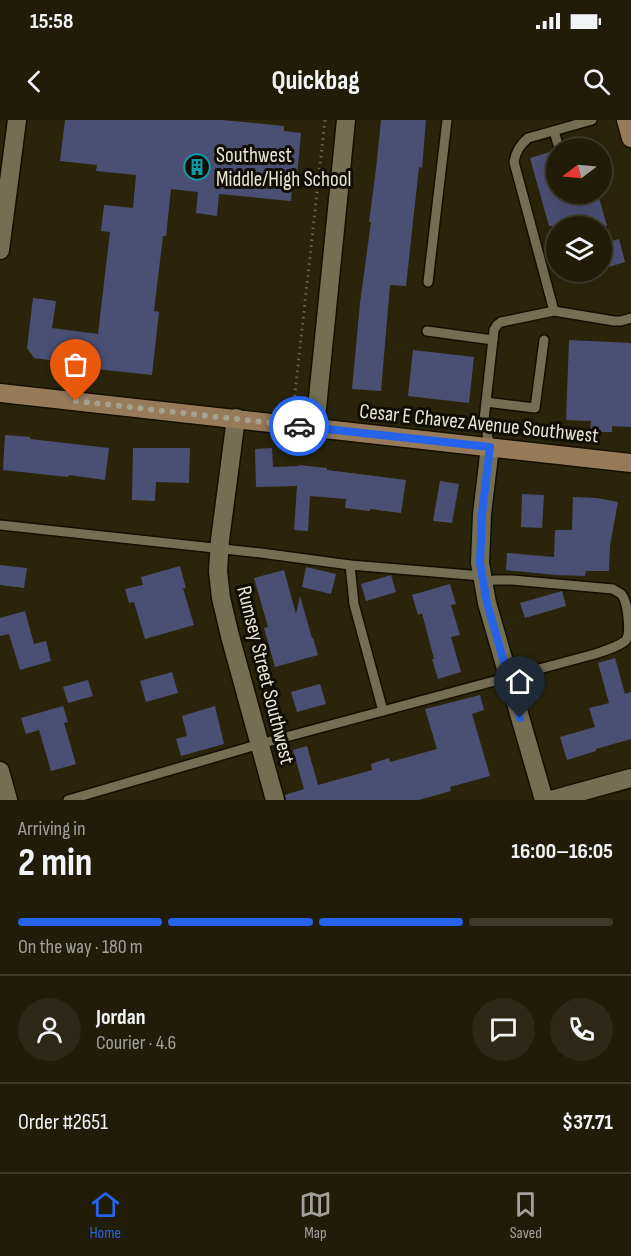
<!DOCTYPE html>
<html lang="en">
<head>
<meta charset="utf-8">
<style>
	body { margin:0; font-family:"Sofia Sans Condensed",sans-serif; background:#2d2916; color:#f1f3f6; height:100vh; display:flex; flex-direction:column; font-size:22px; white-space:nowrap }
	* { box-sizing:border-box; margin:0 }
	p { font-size:20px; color:#a2a19c }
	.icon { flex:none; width:33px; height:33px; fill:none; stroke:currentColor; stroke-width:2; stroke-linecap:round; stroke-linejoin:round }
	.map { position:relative; height:680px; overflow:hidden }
	.details { display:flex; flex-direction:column; background:#201c08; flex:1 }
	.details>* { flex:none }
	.needle { width:39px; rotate:254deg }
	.controls { position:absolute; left:546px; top:18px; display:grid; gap:12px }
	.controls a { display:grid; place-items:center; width:66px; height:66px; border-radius:50%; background:#201c08; box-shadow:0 6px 24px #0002,0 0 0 2px #3d3a29; font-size:30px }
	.pin { position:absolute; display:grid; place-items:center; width:51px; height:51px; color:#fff; margin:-62px -26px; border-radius:50% 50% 50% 0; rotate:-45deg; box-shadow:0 0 6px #0007 }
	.pin .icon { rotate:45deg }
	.courier { position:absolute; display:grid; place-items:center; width:60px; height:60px; margin:-30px; border:4px solid #2563eb; border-radius:50%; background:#fff; color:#222; box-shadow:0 2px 8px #0007 }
	.headline em { font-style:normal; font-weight:700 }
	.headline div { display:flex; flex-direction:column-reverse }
	.headline { display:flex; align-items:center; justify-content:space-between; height:102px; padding:0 18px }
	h1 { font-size:39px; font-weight:700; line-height:45px }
	.bar { display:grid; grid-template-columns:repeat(4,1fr); gap:9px 6px; align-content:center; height:72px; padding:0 18px }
	.bar i { height:8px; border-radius:4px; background:#3d3a29 }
	.bar .active { background:#2563eb }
	.bar p { grid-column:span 4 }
	.line { display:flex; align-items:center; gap:15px; padding:0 18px; border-top:2px solid #3d3a29 }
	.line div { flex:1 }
	.round { display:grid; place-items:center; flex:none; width:63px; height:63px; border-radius:32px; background:#2d2916 }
	.status { display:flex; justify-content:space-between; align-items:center; height:42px; padding:0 30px; background:#201c08; direction:ltr }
	.status svg { height:16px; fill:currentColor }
	header { display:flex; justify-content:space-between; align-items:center; height:78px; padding:0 18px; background:#201c08; font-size:27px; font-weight:700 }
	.tab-bar { display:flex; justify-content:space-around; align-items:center; height:84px; border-top:2px solid #3d3a29; background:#201c08; font-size:16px; color:#a2a19c }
	.tab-bar a { display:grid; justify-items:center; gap:3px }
	.tab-bar .active { color:#2563eb }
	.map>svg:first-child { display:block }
</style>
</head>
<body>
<div class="status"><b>15:58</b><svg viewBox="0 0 49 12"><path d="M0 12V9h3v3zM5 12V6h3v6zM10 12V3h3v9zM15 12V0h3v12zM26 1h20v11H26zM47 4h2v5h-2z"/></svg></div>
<header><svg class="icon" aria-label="back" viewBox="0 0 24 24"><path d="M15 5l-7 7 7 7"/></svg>Quickbag<svg class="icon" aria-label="search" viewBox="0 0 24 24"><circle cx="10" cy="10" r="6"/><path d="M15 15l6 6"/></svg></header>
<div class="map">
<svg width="631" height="680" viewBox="0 0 631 680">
	<rect width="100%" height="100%" fill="#2a250a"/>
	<g fill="#4c4f74">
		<path d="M65 0H222L284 6V11L301 13 297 57H293L291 81 219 74 217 96 196 93 198 72 171 69 166 116H163L154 191 159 192 152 255 86 248V245L34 238 27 228 33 178 56 181 52 208 98 214 110 112 101 111 104 85 133 88 136 55 96 51 97 45 60 41Z"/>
		<path d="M381 0H426L422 48 419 47 406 166 390 165 381 271 352 269 360 183 371 102H369L376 49Z"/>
		<path d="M553 31 556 34V74H598L607 106H549L530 38Z"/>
		<path d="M619 119 625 142 602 149V124Z"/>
		<path d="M569 220 631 223V307L612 306V312H590L591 301 566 300Z"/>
		<path d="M413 230 474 237 469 283 408 276Z"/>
		<path d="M5 315 30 317V319L109 328 105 360 69 355 68 357 3 350Z"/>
		<path d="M133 328H190L189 363 156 362 155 381 132 380Z"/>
		<path d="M272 328 273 347 299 346V345L327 348V350L406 360 401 393 370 389V391L345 388 346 379 310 376 308 411 294 410 297 366 256 367 255 329Z"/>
		<path d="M440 361 459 364 452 403 433 401Z"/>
		<path d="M522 374 544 375 542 408 521 407Z"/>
		<path d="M573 377 596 378 618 382 610 425 609 451H586L585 456 556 455 506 450 507 433 554 437 555 410H572Z"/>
		<path d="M0 445 27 448 24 468 0 465Z"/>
		<path d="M180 446 186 468H183L194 505 145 519 134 482 129 483 125 469 143 465 141 457Z"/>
		<path d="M306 447 336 454 331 474 302 467Z"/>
		<path d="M284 450 296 494 300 476 312 518H313L318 535 275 547 264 508 268 507 254 458Z"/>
		<path d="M391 455 396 472 366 481 361 464Z"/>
		<path d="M450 464 456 484 451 485 460 515 451 517 461 552 438 559 432 539H434L422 493 418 495 412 475Z"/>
		<path d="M562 471 566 486 525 498 520 483Z"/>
		<path d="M25 491 34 524 46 521 51 541 20 550 9 514 0 516V498Z"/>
		<path d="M615 538 625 574 631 572V619L596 629V631L567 640 560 617 595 607 589 588 609 583 598 543Z"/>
		<path d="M172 552 178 573 146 582 140 561Z"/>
		<path d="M88 560 93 576 68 583 63 567Z"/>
		<path d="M320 564 326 584 297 592 291 572Z"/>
		<path d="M480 575 484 590 472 594 490 656 450 667 451 671 419 680H286L285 675 304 669 293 630 307 626 318 665 372 650 371 644 389 638 390 642 437 629 425 589Z"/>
		<path d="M63 586 68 602 64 603 76 644 51 651 39 610 26 614 21 598Z"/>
		<path d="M215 586 224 624 181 636 176 619 187 616 182 596Z"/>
	</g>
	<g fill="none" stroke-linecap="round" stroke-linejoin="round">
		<g stroke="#130e00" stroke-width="12">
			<g id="lane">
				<path d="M554 11 559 28"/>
				<path d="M428 162 447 0"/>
				<path d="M554 191 514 42C516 31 520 25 528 18L592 0"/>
				<path d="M427 211 493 220"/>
				<path d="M486 282 535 288 544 220"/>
				<path d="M490 327 484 300 494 210 497 205 501 202 554 191 614 201H621L631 198"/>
				<path d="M0 405 261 433 350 445 482 456"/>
				<path d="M350 445 354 484 383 591"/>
				<path d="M68 680 260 624 595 534C603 531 621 526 626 520 631 513 628 481 621 474 619 472 615 471 613 469L512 460H494L484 463"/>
			</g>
		</g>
		<g stroke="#130e00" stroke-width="21">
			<g id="street">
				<path d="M0 130 17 0"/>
				<path d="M236 298 220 420 218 451 221 478 230 516 275 680"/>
				<path d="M315 308 346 0"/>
				<path d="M490 327 482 394 480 443 487 483 544 680"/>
				<path d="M0 651 8 680"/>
				<path d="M551 680 631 658"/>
			</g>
		</g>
		<g stroke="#130e00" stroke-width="21">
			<g id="secondary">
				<path d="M626 0 631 18"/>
				<path d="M0 273 631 343"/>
			</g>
		</g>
		<path stroke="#6c6850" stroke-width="3" stroke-dasharray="1.5 4.5" stroke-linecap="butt" d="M294 282 325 0"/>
		<use href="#lane" stroke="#746f52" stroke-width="9"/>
		<use href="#street" stroke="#746f52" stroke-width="18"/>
		<use href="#secondary" stroke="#967a59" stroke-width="18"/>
	</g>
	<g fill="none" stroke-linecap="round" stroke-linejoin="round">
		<path stroke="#a6a28e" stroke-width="6" stroke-dasharray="0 10.8" d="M76 281 299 306"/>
		<path stroke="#2563eb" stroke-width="8" d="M299 306 490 327 482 394 480 443 487 483 520 598"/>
	</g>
	<defs>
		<g id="building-ring" transform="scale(1.35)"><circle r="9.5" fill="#100e04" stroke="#0f9aa8" stroke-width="1.5"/><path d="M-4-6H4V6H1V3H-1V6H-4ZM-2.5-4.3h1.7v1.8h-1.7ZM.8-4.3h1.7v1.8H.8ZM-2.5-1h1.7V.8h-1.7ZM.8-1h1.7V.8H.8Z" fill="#0f9aa8"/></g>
	</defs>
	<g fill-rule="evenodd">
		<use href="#building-ring" x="197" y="47"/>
	</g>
	<g text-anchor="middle" stroke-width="6" stroke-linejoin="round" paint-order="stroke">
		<g font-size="21" fill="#e8e5d5" stroke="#100e04" text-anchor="start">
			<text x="216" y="42">Southwest<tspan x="216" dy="24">Middle/High School</tspan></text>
		</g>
		<g font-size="21" fill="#e8e5d5" stroke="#100e04">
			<text transform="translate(479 303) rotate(6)" y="7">Cesar E Chavez Avenue Southwest</text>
			<text transform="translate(266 555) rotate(76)" y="7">Rumsey Street Southwest</text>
		</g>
	</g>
</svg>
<div class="controls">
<a><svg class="needle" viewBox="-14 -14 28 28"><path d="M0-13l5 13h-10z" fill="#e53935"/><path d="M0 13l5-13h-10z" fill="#a2a19c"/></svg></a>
<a><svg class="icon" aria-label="layers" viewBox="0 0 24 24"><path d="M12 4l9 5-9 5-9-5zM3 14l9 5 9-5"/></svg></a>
</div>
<div class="pin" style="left:76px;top:281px;background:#ea580c"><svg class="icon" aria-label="bag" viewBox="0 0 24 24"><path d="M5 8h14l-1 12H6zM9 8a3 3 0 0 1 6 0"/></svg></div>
<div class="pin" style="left:520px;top:598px;background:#1f2937"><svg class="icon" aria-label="home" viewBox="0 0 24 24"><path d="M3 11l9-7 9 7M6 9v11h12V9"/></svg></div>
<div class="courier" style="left:299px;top:306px"><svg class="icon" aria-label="car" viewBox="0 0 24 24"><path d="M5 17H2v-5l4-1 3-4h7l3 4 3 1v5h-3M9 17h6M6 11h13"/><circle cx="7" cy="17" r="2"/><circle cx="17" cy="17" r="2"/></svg></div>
</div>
<section class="details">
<div class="headline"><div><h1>2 min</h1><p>Arriving in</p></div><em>16:00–16:05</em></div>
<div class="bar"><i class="active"></i><i class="active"></i><i class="active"></i><i></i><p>On the way · 180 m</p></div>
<div class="line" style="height:108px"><a class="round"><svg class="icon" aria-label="person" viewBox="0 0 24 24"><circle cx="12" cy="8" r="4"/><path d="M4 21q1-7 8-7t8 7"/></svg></a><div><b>Jordan</b><p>Courier · 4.6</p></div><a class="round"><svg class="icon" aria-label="chat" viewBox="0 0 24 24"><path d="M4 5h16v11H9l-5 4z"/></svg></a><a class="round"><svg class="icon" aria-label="phone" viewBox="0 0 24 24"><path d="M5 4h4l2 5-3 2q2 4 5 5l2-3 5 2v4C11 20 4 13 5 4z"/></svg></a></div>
<div class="line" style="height:78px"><div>Order #2651</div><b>$37.71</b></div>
</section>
<nav class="tab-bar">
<a class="active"><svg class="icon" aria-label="home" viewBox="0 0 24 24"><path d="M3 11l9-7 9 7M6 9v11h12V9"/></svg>Home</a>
<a><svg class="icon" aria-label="map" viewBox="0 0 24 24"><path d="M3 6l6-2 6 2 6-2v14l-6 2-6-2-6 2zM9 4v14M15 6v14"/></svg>Map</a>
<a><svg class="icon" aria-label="saved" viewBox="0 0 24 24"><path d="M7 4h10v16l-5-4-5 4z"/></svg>Saved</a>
</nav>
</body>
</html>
